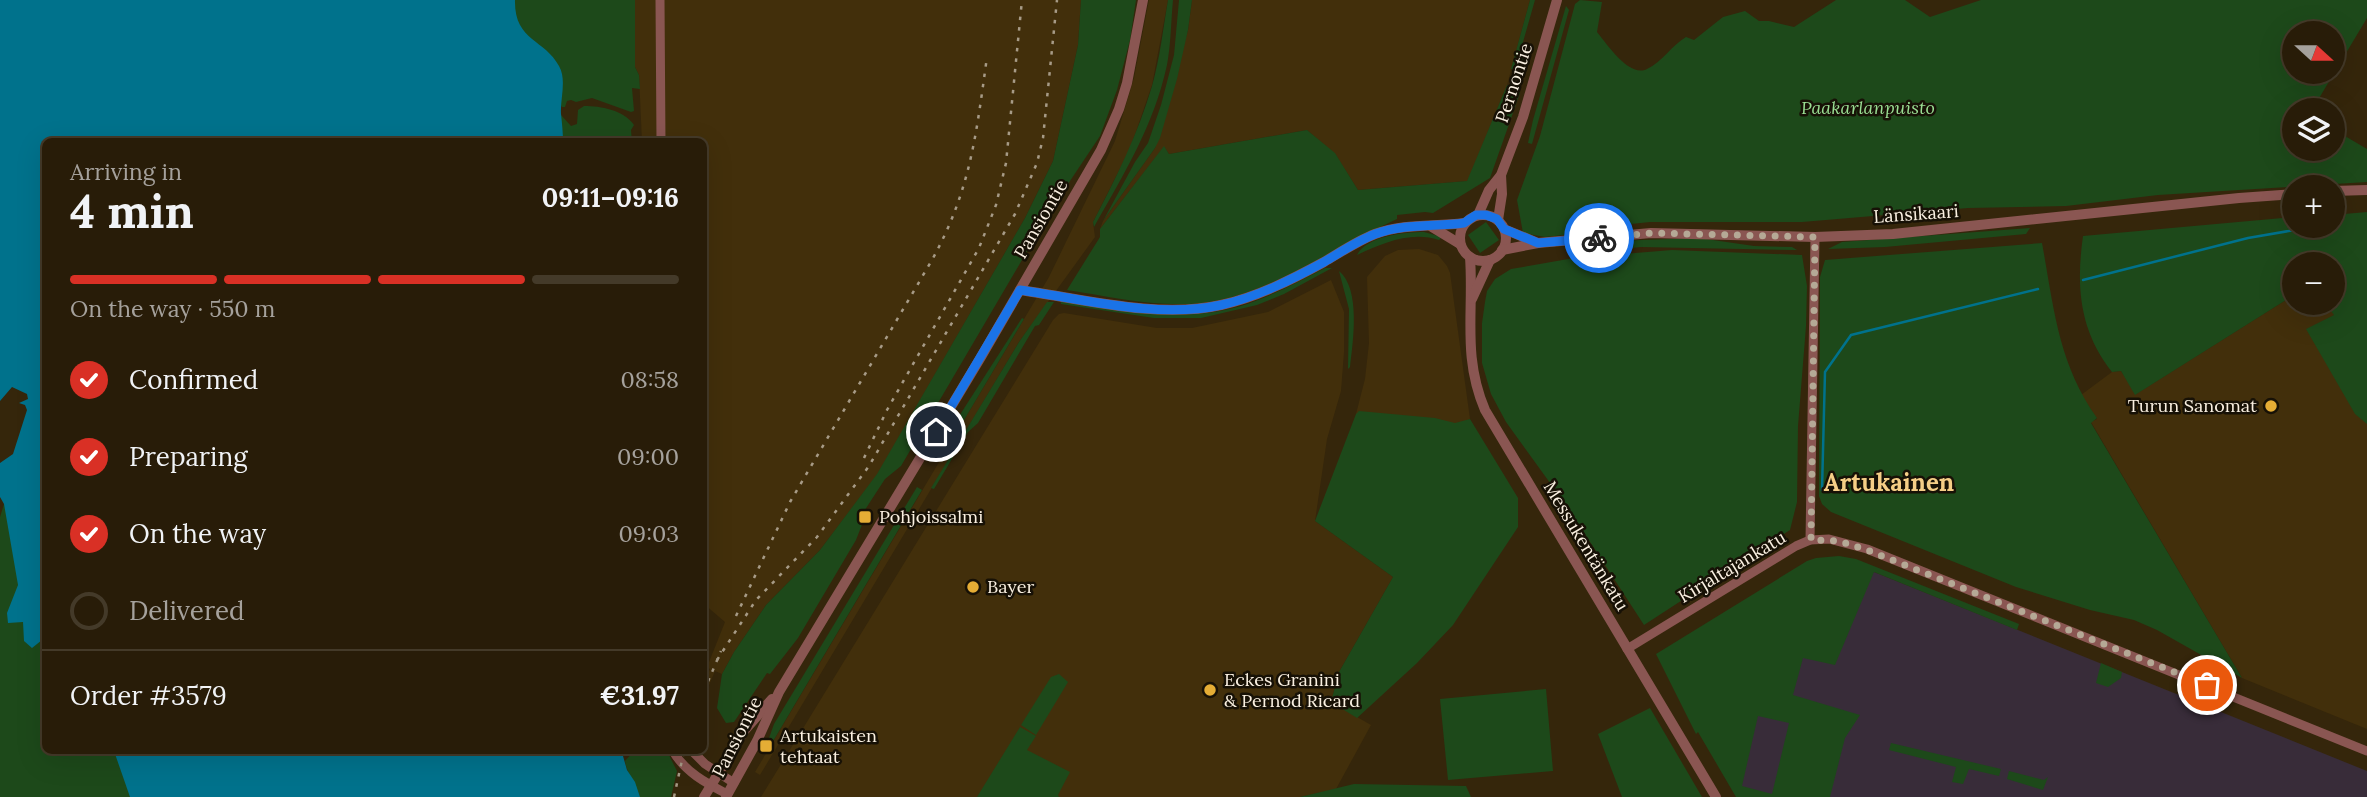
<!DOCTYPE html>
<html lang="en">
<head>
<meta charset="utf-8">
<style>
	body { margin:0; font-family:Lora,serif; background:#302512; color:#f1f3f6; height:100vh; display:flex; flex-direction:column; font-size:26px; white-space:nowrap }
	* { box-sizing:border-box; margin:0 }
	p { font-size:23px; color:#a5a19c }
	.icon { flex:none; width:38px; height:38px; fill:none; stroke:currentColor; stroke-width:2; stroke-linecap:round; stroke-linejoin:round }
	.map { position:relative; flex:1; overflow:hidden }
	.drawer { position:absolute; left:42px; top:138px; width:665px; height:616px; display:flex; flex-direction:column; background:#281c08; border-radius:10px; box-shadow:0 7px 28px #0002,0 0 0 2px #443a29 }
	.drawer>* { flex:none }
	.needle { width:46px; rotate:111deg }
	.controls { position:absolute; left:2282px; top:21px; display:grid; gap:14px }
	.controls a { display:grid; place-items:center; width:63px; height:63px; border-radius:50%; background:#281c08; box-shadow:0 7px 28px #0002,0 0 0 2px #443a29; font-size:35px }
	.pin { position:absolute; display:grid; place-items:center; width:60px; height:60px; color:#fff; margin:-30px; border:4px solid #fff; border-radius:50%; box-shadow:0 2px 7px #0007 }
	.courier { position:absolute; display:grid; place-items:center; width:70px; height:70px; margin:-35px; border:5px solid #1a73e8; border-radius:50%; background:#fff; color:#222; box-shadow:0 2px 9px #0007 }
	.headline em { font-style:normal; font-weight:700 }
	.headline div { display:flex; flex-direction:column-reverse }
	.headline { display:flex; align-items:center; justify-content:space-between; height:119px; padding:0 28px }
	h1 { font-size:46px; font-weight:700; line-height:52px }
	.bar { display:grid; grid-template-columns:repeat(4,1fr); gap:10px 7px; align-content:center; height:84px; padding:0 28px }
	.bar i { height:9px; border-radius:5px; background:#443a29 }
	.bar .current { background:#d93025 }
	.bar p { grid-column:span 4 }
	.line { display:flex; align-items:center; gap:18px; padding:0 28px; border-top:2px solid #443a29 }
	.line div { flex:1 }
	ol { padding:0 28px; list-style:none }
	li { display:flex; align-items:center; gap:21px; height:77px }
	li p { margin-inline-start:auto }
	li .icon { padding:7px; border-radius:50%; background:#d93025; color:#fff; stroke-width:4 }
	li:last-child { color:#a5a19c }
	li i { width:38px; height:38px; border:4px solid #443a29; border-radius:50% }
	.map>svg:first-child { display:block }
</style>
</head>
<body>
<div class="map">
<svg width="2367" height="797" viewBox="0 0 2367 797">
	<rect width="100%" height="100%" fill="#35260b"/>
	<path fill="#382c39" d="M1874 572 2367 771V797H1736L1750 612Z"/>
	<g fill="#422f0b">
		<path d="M635 0H1081L1078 45 1053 161 1025 218 877 475 820 550 766 605 734 652 722 674 715 671 704 697V685L710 669 707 667 725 622 704 604V432L706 400 704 324V142H642L639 75 635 67Z"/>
		<path d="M1149 0H1168L1152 85 1130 149 1093 222 1095 237 1019 342 760 775 755 772 1049 277 1115 141 1134 78Z"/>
		<path d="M1192 0H1530L1507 85 1468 181 1358 190 1335 154 1307 130 1169 154 1164 147 1100 229 1103 221 1155 148 1188 30Z"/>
		<path d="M2367 212V729L2242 678 2091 422 2097 419 2081 395 2112 372 2121 371 2136 394 2294 295V303H2333V226Z"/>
		<path d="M1419 249 1438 255 1447 266 1450 273 1470 419 1432 439 1356 414 1365 379 1369 343 1367 277 1385 256 1398 250Z"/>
		<path d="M1331 280 1344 312V352L1341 391 1327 439 1315 521 1393 577 1339 672 1331 702 1371 725 1336 789 1300 797H761L1053 320 1059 314 1064 313 1157 328H1192L1268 312Z"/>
	</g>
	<g fill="#1d491a" fill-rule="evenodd">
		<path d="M493 0H635V67L639 75 640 89 632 88 634 111 631 112 592 98 576 102 571 100 567 101 565 107H562Z"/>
		<path d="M1081 0H1136L1130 40 1117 90 1100 136 1056 202 901 466 885 479 859 519 863 522 856 540 798 638 770 674 767 673 734 722 726 723 717 708 722 674 734 652 766 605 820 550 877 474 1025 218 1053 161 1078 45Z"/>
		<path d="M1168 0H1173C1171 21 1171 44 1167 65 1154 125 1124 174 1094 227L1093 222C1116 178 1138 134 1152 86 1160 58 1163 29 1168 0Z"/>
		<path d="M1179 0H1192L1188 30 1177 79 1160 138 1155 148 1103 221 1135 162 1148 143 1161 105 1174 55Z"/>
		<path d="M1530 0H1535L1519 56 1526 58 1523 72 1511 69Z"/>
		<path d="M1580 0 1602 2 1597 32C1607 44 1629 78 1647 69 1662 62 1672 45 1686 37L1694 40 1723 17 1745 11 1759 21H1769L1794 27 1836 0H1905L1930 17 1981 0H2367V18L2312 110H2294V149H2333V129L2367 149V182L2158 195 2066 206 1968 208 1802 222H1650L1565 231 1564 235 1545 237 1523 233 1517 200 1540 136 1575 4ZM2294 33H2333V72H2294Z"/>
		<path d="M1566 6 1569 10 1532 144 1528 143 1533 120Z"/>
		<path d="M1507 85 1520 90V93L1490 178 1433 213 1425 212 1397 215V219C1330 249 1265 300 1189 304 1149 306 1107 296 1067 290L1100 237V229L1164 146 1169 154 1307 130 1335 153 1358 190 1467 181Z"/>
		<path d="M584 106C601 106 624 110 634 125L631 130 632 142H544L561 115 571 126 577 124 578 110Z"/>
		<path d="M2367 212V424L2355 414 2306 329 2334 315 2325 303H2333V264H2294V295L2135 395 2121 371 2112 372C2079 330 2076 286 2083 236L2294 217V226H2333V215Z"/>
		<path d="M1486 222 1499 240 1480 253 1468 235Z"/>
		<path d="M2030 228 2026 234 1885 247 1828 249 1842 242Z"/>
		<path d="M1424 232 1442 237 1439 240C1411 231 1383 243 1357 255 1367 236 1404 232 1424 232Z"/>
		<path d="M1699 238 1754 246 1792 247 1797 250 1641 247 1570 254V250L1614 241Z"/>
		<path d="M2042 243C2054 308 2058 363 2097 418L2091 423 2242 678 2157 630 2134 620 2090 610 2016 587 1831 512 1822 504 1819 496 1820 277 1825 260Z"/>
		<path d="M1672 250 1802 255 1807 286 1806 326 1798 426 1797 502 1790 530 1644 625 1566 505 1506 422 1491 394 1482 363V323L1485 302 1487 291 1495 279 1511 269 1574 258Z"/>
		<path d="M1325 268H1332L1284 294 1257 305 1201 318H1154L1061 304V302H1069C1127 310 1184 323 1241 306 1270 297 1298 282 1325 268Z"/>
		<path d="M1339 271C1361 289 1353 342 1350 367L1348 369 1349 309Z"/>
		<path d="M1047 302H1054L1039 325 1035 326 978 423 968 432 934 489 931 488 1019 342Z"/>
		<path d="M1022 318 1024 319 941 459 938 457 945 438Z"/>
		<path d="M1359 411 1435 418 1455 423 1470 419 1518 498V527L1453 625 1417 663 1357 718 1331 702 1339 672 1393 577 1315 521 1356 414Z"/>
		<path d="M45 467 46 751H146L169 797H0V517L4 504Z"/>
		<path d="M917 487 922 490 772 743 768 741 774 724Z"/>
		<path d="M1839 556 1856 559 2019 624 2017 630 1874 572 1835 665 1803 658 1793 695 1860 715 1845 738 1830 797H1736L1698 732 1696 734 1656 654 1807 561 1816 558ZM1758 716 1789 723 1772 794 1742 786Z"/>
		<path d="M2101 663 2122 672 2121 678 2108 687 2096 683Z"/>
		<path d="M1059 674 1068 682 1036 735 1021 725 1051 677Z"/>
		<path d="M1546 689 1553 771 1448 780 1440 699Z"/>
		<path d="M1650 708 1702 797H1622L1598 734Z"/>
		<path d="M1020 727 1036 736 1027 750 1070 772 1058 795 1059 797H977Z"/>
		<path d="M1891 743 2001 769 1999 776 1969 769 1963 784 1952 782 1956 767 1889 750Z"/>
		<path d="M634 751H667L677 771 671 797H640C636 785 627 774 625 761Z"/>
		<path d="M2009 771 2044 780 2048 777 2043 790 2007 779Z"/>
		<path d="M1354 784 1466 786 1471 797H1300Z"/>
	</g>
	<g fill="#00728c">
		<path d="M0 0H515C514 41 545 39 559 66 567 80 560 99 561 114 562 123 563 133 563 142H46V641L42 640 32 648 24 641 23 622 8 623 7 613 18 585 4 504 0 497V463L13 454 27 410 25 405 19 403 28 399 27 394 12 387 0 401Z"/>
		<path d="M114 751H590V754L623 756 627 770 635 782 640 797H130Z"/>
	</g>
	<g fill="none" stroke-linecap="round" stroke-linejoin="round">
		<g stroke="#00728c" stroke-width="2.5">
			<path d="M2083 280 2248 238 2318 226"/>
			<path d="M1822 490 1825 372 1851 335 2038 289"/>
		</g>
		<g stroke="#8a5652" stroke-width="9">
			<path d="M660 0 661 142"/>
			<path d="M1810 540 1815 237"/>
			<path d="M1627 649 1796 546 1810 540 1829 539 1867 549 2367 751"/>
			<path d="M673 751C685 772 706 783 727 794"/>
			<path d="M692 751 705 764 734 783"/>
		</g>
		<g stroke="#8a5652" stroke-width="10">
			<path d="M2333 191 2367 190"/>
			<circle cx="1483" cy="238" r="23"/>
			<path d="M1478 215 1489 190 1501 175 1523 117 1557 0"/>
			<path d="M1498 220 1502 194 1501 175"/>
			<path d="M1432 227 1460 244"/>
			<path d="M1504 229 1538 243"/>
			<path d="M1502 250 1538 243 1651 233 1815 237 1893 234 2239 198 2294 194"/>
			<path d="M1470 257C1474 312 1462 356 1485 410L1716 797"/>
			<path d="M1020 290C1083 299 1158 319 1221 305 1257 297 1291 280 1324 262 1341 252 1357 241 1375 234 1405 223 1434 227 1464 223"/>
			<path d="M1472 299 1490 260"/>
			<path d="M704 797 744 731 772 699"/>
			<path d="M726 797 757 741 779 692 981 357 1101 150 1119 109 1127 83 1143 0"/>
		</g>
		<g stroke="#a79b87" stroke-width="2.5" stroke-dasharray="3.5 7" stroke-linecap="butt">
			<path d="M864 458 887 410 979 248 996 205 1006 163 1022 0"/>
			<path d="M736 616 790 502 932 260C971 189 976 135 987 57"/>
			<path d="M717 660 756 600 817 537 869 466 1015 214 1037 163 1043 138 1057 0"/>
			<path d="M704 691 721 651"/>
			<path d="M674 797 684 751"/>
		</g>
	</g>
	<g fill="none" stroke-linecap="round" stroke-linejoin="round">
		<path stroke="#b5a996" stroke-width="7" stroke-dasharray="0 12.6" d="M1599 238 1651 233 1815 237 1811 540 1839 541 1867 550 2207 685"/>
		<path stroke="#1a73e8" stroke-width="9" d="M936 432 1020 290C1083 299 1158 319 1221 305 1257 297 1291 280 1324 262 1341 252 1357 241 1375 234 1405 223 1434 227 1464 223L1476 215H1486L1497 219 1504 229 1538 243 1599 238"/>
	</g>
	<g fill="#e5ad35" stroke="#171106" stroke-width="2.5">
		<circle cx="2271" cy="406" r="7"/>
		<rect x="858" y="510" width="14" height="14" rx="3.5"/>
		<circle cx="973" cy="587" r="7"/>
		<circle cx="1210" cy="690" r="7"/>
		<rect x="759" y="739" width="14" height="14" rx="3.5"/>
	</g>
	<g text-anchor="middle" stroke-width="5" stroke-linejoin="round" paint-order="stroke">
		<g font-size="18" fill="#faf0e1" stroke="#171106">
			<text transform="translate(1514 83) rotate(-72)" y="6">Pernontie</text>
			<text transform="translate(1916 214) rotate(-4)" y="6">Länsikaari</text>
			<text transform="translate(1041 219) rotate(-60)" y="6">Pansiontie</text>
			<text transform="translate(1586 546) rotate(59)" y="6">Messukentänkatu</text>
			<text transform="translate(1732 567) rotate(-31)" y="6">Kirjaltajankatu</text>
			<text transform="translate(737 737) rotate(-63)" y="6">Pansiontie</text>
		</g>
		<g font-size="18" font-style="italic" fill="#9ade93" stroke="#171106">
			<text x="1868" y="114">Paakarlanpuisto</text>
		</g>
		<g font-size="18" fill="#faf0e1" stroke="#171106" text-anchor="start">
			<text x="2257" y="412" text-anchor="end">Turun Sanomat</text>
			<text x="879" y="523">Pohjoissalmi</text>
			<text x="987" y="593">Bayer</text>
			<text x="1224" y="686">Eckes Granini<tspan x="1224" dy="21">&amp; Pernod Ricard</tspan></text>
			<text x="780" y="742">Artukaisten<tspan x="780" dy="21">tehtaat</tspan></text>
		</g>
		<g font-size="24" font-weight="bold" fill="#f5ce86" stroke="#171106">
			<text x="1889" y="491">Artukainen</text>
		</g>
	</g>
</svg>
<div class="controls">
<a><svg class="needle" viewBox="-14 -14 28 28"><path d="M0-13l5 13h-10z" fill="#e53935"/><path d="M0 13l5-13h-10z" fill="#a5a19c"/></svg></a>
<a><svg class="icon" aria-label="layers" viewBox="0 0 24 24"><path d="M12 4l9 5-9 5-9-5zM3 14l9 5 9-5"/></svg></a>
<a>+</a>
<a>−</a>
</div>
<div class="pin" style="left:2207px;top:685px;background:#ea580c"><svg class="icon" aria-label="bag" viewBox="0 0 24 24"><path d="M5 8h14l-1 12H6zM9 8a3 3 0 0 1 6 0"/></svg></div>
<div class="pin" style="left:936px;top:432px;background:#1f2937"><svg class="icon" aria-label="home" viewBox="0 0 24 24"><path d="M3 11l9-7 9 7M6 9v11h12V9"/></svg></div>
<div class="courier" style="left:1599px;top:238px"><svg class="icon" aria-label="bike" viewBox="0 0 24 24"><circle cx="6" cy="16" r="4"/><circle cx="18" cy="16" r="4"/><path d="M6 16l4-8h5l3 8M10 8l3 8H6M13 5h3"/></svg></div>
<section class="drawer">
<div class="headline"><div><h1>4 min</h1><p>Arriving in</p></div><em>09:11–09:16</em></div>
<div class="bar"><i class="current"></i><i class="current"></i><i class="current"></i><i></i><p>On the way · 550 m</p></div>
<ol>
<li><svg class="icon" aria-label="check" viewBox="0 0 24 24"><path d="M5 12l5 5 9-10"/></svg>Confirmed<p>08:58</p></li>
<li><svg class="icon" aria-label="check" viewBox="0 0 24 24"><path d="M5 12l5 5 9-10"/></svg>Preparing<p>09:00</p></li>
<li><svg class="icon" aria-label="check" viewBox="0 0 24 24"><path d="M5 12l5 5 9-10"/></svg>On the way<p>09:03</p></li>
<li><i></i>Delivered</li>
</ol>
<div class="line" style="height:91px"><div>Order #3579</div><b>€31.97</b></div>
</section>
</div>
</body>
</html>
